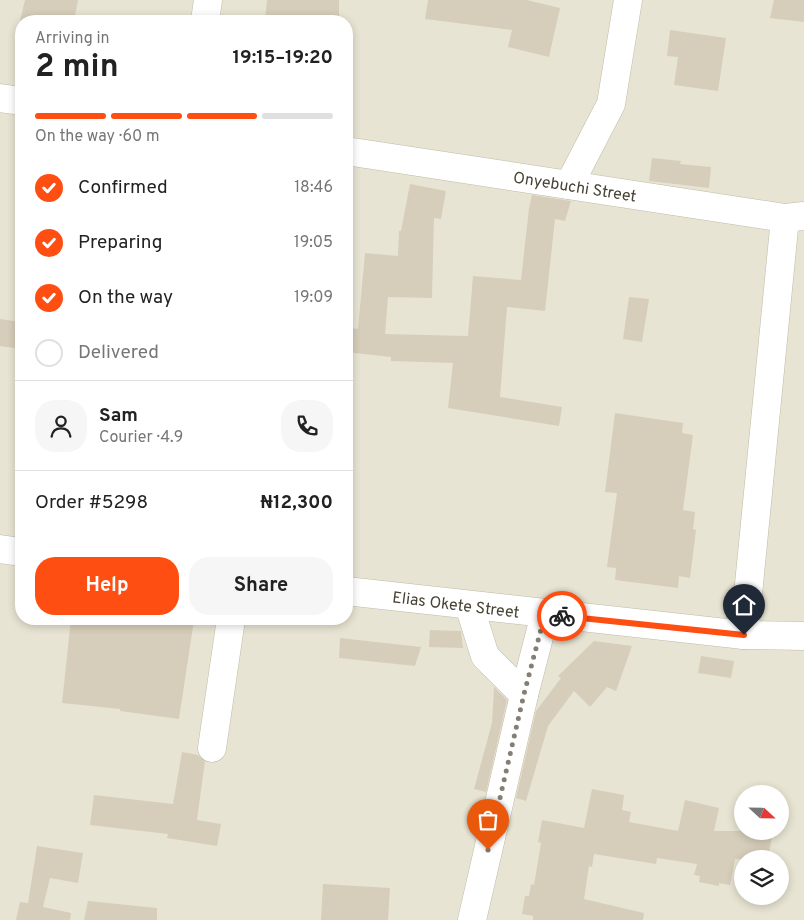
<!DOCTYPE html>
<html lang="en">
<head>
<meta charset="utf-8">
<style>
	body { margin:0; font-family:Overpass,sans-serif; background:#f6f6f6; color:#222; height:100vh; display:flex; flex-direction:column; font-size:19px; white-space:nowrap }
	* { box-sizing:border-box; margin:0 }
	p { font-size:16px; color:#767676 }
	.icon { flex:none; width:28px; height:28px; fill:none; stroke:currentColor; stroke-width:2; stroke-linecap:round; stroke-linejoin:round }
	.map { position:relative; flex:1; overflow:hidden }
	.panel { position:absolute; left:15px; top:15px; width:338px; height:610px; display:flex; flex-direction:column; background:#fff; border-radius:20px; box-shadow:0 2px 8px #0003 }
	.panel>* { flex:none }
	.needle { width:32px; rotate:112deg }
	.buttons { position:absolute; left:734px; top:785px; display:grid; gap:10px }
	.buttons a { display:grid; place-items:center; width:55px; height:55px; border-radius:50%; background:#fff; box-shadow:0 2px 8px #0003; font-size:25px }
	.pin { position:absolute; display:grid; place-items:center; width:42px; height:42px; color:#fff; margin:-51px -21px; border-radius:50% 50% 50% 0; rotate:-45deg; box-shadow:0 0 5px #0007 }
	.pin .icon { rotate:45deg }
	.courier { position:absolute; display:grid; place-items:center; width:50px; height:50px; margin:-25px; border:4px solid #ff4e11; border-radius:50%; background:#fff; color:#222; box-shadow:0 1px 6px #0007 }
	.overview em { font-style:normal; font-weight:700 }
	.overview div { display:flex; flex-direction:column-reverse }
	.overview { display:flex; align-items:center; justify-content:space-between; height:85px; padding:0 20px }
	h1 { font-size:32px; font-weight:700; line-height:38px }
	.bar { display:grid; grid-template-columns:repeat(4,1fr); gap:8px 5px; align-content:center; height:60px; padding:0 20px }
	.bar i { height:6px; border-radius:4px; background:#e0e0e0 }
	.bar .active { background:#ff4e11 }
	.bar p { grid-column:span 4 }
	.line { display:flex; align-items:center; gap:12px; padding:0 20px; border-top:1px solid #e0e0e0 }
	.line div { flex:1 }
	.round { display:grid; place-items:center; flex:none; width:52px; height:52px; border-radius:20px; background:#f6f6f6 }
	ol { padding:0 20px; list-style:none }
	li { display:flex; align-items:center; gap:15px; height:55px }
	li p { margin-inline-start:auto }
	li .icon { padding:5px; border-radius:50%; background:#ff4e11; color:#fff; stroke-width:4 }
	li:last-child { color:#767676 }
	li i { width:28px; height:28px; border:2px solid #e0e0e0; border-radius:50% }
	.cta { display:flex; gap:10px; margin-top:auto; padding:10px 20px }
	.cta a { flex:1; height:58px; border-radius:20px; background:#ff4e11; color:#fff; font-size:20px; font-weight:700; line-height:58px; text-align:center }
	.cta a+a { background:#f6f6f6; color:#222 }
	.map>svg:first-child { display:block }
</style>
</head>
<body>
<div class="map">
<svg width="804" height="920" viewBox="0 0 804 920">
	<rect width="100%" height="100%" fill="#f4f1e5"/>
	<path fill="#e8e4d3" fill-rule="evenodd" d="M0 0H804V920H0ZM21 21H346V619H21ZM742 794H780V831H742ZM742 859H780V896H742Z"/>
	<g fill="#d6ceba">
		<path d="M25 0H78L74 21H20Z"/>
		<path d="M267 0H339V16L313 15 312 21 265 20Z"/>
		<path d="M428 0H527L560 8 549 57 508 47 512 30 425 19Z"/>
		<path d="M774 0H804V22L770 18Z"/>
		<path d="M670 30 726 38 718 91 674 85 678 57 667 56Z"/>
		<path d="M652 158 681 161 680 164 711 167 709 188 649 181Z"/>
		<path d="M410 184 446 191 441 219 434 218 432 298 388 297 385 334 468 336 473 276 521 280 529 208 532 195 571 201 565 221 555 219 545 311 507 307 500 397 562 407 559 426 448 408 453 363 391 361V357L346 352V327L358 329 365 253 398 256 399 231H401Z"/>
		<path d="M629 297 649 299 642 342 623 339Z"/>
		<path d="M0 319 21 322V349L0 346Z"/>
		<path d="M615 413 683 423 682 433 693 435 683 510 695 512 693 529 696 530 690 578 679 576 678 588 615 580 616 568 607 567 617 493 605 492Z"/>
		<path d="M71 619 194 620 179 719 120 711V709L62 703Z"/>
		<path d="M430 630 461 631 463 648 429 647Z"/>
		<path d="M340 638 421 647 415 666 339 658Z"/>
		<path d="M594 641 632 646 616 691 607 687 590 707 574 691 548 726 526 801 516 798 536 711 561 678 558 676Z"/>
		<path d="M701 656 734 661 731 678 698 673Z"/>
		<path d="M494 687 507 700 486 792 474 789 492 723Z"/>
		<path d="M182 752 198 755 205 761 197 820 221 824 217 846 167 838 168 834 90 825 94 795 173 804Z"/>
		<path d="M592 789 624 795 622 810 631 812 629 822 678 831 685 800 719 808 714 831H773L768 859H735L730 885 719 883V886L699 882 700 876 694 875 697 864 657 858 656 864 594 854 592 867 589 866 584 899 644 913 643 920H533V916L522 914 525 896H529L531 884 534 885 541 843 538 842 542 820 584 828Z"/>
		<path d="M37 846 83 853 78 883 50 878 43 907 71 913 70 920H16L20 902 28 903Z"/>
		<path d="M323 884 390 888 388 920H321Z"/>
		<path d="M88 901 157 908V920H84Z"/>
	</g>
	<g fill="none" stroke-linecap="round" stroke-linejoin="round">
		<g stroke="#c0baa7" stroke-width="29">
			<g id="minor">
				<path d="M205 21 208 0"/>
				<path d="M0 98 21 101"/>
				<path d="M346 151 785 218 804 216"/>
				<path d="M569 185 611 104 628 0"/>
				<path d="M0 549 21 552"/>
				<path d="M346 591 744 635 804 636"/>
				<path d="M469 605 485 656 524 695"/>
				<path d="M744 635 785 218"/>
				<path d="M212 748 231 619"/>
				<path d="M472 920 524 695 545 614"/>
			</g>
		</g>
		<use href="#minor" stroke="#fff" stroke-width="28"/>
	</g>
	<g fill="none" stroke-linecap="round" stroke-linejoin="round">
		<path stroke="#847f72" stroke-width="5" stroke-dasharray="0 9" d="M488 850 524 694 545 614 562 616"/>
		<path stroke="#ff4e11" stroke-width="6" d="M562 616 744 635"/>
	</g>
	<g text-anchor="middle" stroke-width="4.5" stroke-linejoin="round" paint-order="stroke">
		<g font-size="16" fill="#474234" stroke="#fff">
			<text transform="translate(575 186) rotate(9)" y="6">Onyebuchi Street</text>
			<text transform="translate(456 604) rotate(7)" y="6">Elias Okete Street</text>
		</g>
	</g>
</svg>
<div class="buttons">
<a><svg class="needle" viewBox="-14 -14 28 28"><path d="M0-13l5 13h-10z" fill="#e53935"/><path d="M0 13l5-13h-10z" fill="#767676"/></svg></a>
<a><svg class="icon" aria-label="layers" viewBox="0 0 24 24"><path d="M12 4l9 5-9 5-9-5zM3 14l9 5 9-5"/></svg></a>
</div>
<div class="pin" style="left:488px;top:850px;background:#ea580c"><svg class="icon" aria-label="bag" viewBox="0 0 24 24"><path d="M5 8h14l-1 12H6zM9 8a3 3 0 0 1 6 0"/></svg></div>
<div class="pin" style="left:744px;top:635px;background:#1f2937"><svg class="icon" aria-label="home" viewBox="0 0 24 24"><path d="M3 11l9-7 9 7M6 9v11h12V9"/></svg></div>
<div class="courier" style="left:562px;top:616px"><svg class="icon" aria-label="bike" viewBox="0 0 24 24"><circle cx="6" cy="16" r="4"/><circle cx="18" cy="16" r="4"/><path d="M6 16l4-8h5l3 8M10 8l3 8H6M13 5h3"/></svg></div>
<section class="panel">
<div class="overview"><div><h1>2 min</h1><p>Arriving in</p></div><em>19:15–19:20</em></div>
<div class="bar"><i class="active"></i><i class="active"></i><i class="active"></i><i></i><p>On the way · 60 m</p></div>
<ol>
<li><svg class="icon" aria-label="check" viewBox="0 0 24 24"><path d="M5 12l5 5 9-10"/></svg>Confirmed<p>18:46</p></li>
<li><svg class="icon" aria-label="check" viewBox="0 0 24 24"><path d="M5 12l5 5 9-10"/></svg>Preparing<p>19:05</p></li>
<li><svg class="icon" aria-label="check" viewBox="0 0 24 24"><path d="M5 12l5 5 9-10"/></svg>On the way<p>19:09</p></li>
<li><i></i>Delivered</li>
</ol>
<div class="line" style="height:90px"><a class="round"><svg class="icon" aria-label="person" viewBox="0 0 24 24"><circle cx="12" cy="8" r="4"/><path d="M4 21q1-7 8-7t8 7"/></svg></a><div><b>Sam</b><p>Courier · 4.9</p></div><a class="round"><svg class="icon" aria-label="phone" viewBox="0 0 24 24"><path d="M5 4h4l2 5-3 2q2 4 5 5l2-3 5 2v4C11 20 4 13 5 4z"/></svg></a></div>
<div class="line" style="height:65px"><div>Order #5298</div><b>₦12,300</b></div>
<div class="cta"><a>Help</a><a>Share</a></div>
</section>
</div>
</body>
</html>
